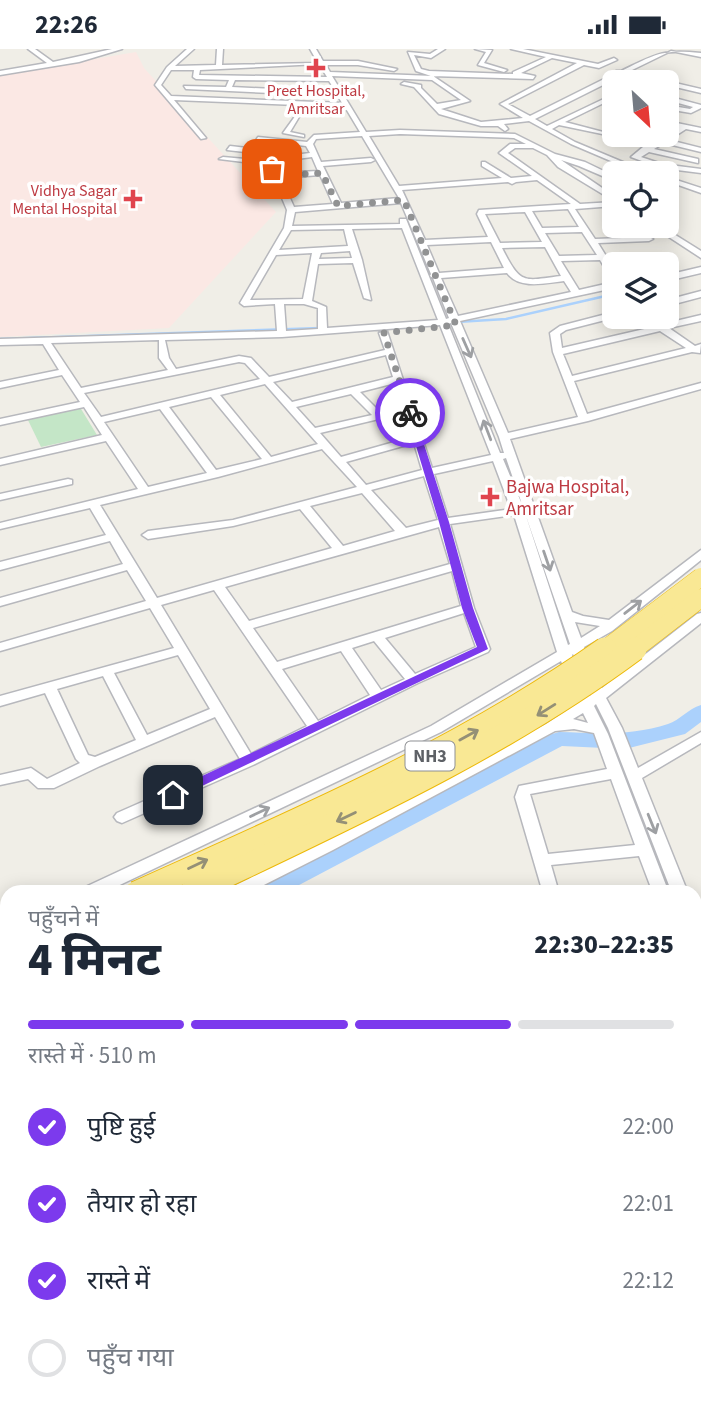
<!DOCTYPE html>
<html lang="hi">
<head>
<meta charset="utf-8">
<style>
	body { margin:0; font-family:"Source Sans 3","Noto Sans Devanagari",sans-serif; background:#f2f2f3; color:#1f2937; height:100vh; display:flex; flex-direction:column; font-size:26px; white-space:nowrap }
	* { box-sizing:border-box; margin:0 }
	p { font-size:23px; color:#747a83 }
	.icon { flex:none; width:38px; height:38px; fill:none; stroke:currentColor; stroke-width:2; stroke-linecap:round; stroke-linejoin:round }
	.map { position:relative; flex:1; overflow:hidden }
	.panel { position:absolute; left:0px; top:836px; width:702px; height:527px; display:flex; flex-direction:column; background:#fff; border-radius:21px 21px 0 0; box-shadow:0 4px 18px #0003 }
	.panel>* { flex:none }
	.needle { width:46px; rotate:154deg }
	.controls { position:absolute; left:602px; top:21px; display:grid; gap:14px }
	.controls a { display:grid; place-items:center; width:77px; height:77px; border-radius:10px; background:#fff; box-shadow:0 4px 18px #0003; font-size:35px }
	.pin { position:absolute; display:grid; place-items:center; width:60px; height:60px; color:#fff; margin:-30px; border-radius:14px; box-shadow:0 4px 10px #0006 }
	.courier { position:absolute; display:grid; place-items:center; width:70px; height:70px; margin:-35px; border:5px solid #7c3aed; border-radius:50%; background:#fff; color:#222; box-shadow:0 2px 9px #0007 }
	.headline em { font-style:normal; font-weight:800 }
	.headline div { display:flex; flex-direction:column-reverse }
	.headline { display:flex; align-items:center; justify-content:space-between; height:119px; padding:0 28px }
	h1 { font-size:46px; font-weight:800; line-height:52px }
	.bar { display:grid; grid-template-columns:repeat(4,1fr); gap:10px 7px; align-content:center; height:84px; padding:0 28px }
	.bar i { height:9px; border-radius:5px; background:#e0e1e3 }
	.bar .active { background:#7c3aed }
	.bar p { grid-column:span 4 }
	ol { padding:0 28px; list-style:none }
	li { display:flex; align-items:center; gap:21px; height:77px }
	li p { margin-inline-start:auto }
	li .icon { padding:7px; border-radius:50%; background:#7c3aed; color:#fff; stroke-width:4 }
	li:last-child { color:#747a83 }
	li i { width:38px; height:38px; border:4px solid #e0e1e3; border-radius:50% }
	.status { display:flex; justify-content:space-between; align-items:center; height:49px; padding:0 35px; background:#fff; direction:ltr }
	.status svg { height:19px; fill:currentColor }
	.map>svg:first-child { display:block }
</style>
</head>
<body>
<div class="status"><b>22:26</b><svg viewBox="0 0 49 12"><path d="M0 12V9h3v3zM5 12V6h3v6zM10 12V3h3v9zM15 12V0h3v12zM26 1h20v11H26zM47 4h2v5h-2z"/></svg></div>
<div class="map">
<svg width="701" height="1362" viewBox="0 0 701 1362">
	<rect width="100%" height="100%" fill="#f0eee7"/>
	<path fill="#fbe8e4" d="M136 3 144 19 276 163 169 279 0 288V26Z"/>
	<path fill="#c4e6c7" d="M78 355 97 386 41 398 26 367Z"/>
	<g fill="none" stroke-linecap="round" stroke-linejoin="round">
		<g stroke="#abd1fc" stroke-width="2.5">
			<path d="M457 273 506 270 614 245"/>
			<path d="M0 290 320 279"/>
		</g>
		<g fill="#abd1fc" fill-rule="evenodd">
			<path d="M701 656V673L685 685 625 700 562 697 284 844H250L254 837 552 685 559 683C597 684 632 687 668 675 680 671 688 660 701 656Z"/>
			<path d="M7 961V984L0 986V963Z"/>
		</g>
		<g stroke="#b7b8bd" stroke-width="3">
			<g id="minor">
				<path d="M28 0H35L53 13 112 0H122L79 13 0 26V22L47 14Z"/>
				<path d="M187 0H194L175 17 216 16 217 0H223L222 16 318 14 310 0H316L323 12H358L397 20 394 22 358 16H326L330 23 433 27 470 52 441 60 481 73 523 69 500 55 577 14 552 9 521 24 535 27 533 30 431 27 416 22 408 3 430 5 438 0H445L431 9 414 6 421 20 429 22 513 25V23L546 8 511 0H523L598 15 614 9 617 11 599 19 584 16 508 55 530 67 616 24V22H621C656 5 661 0 701 4V8L671 2 628 23 701 40V44L667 36V33H656L623 26 535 70 547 77 614 45V49L565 73 607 84V86L559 76 552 80 575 93 649 124H639L571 95 529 72 504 75 508 80 505 82 498 77H481L439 65 414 38 401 35 404 33 421 36V39L437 55 461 51 432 31 332 27 366 83 400 81 515 85 555 105 585 113 614 127V132L579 117 561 111 614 147V152L558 118 547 106 533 99H515L508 104 580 155 614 153V157L575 160 595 190 649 188 653 190 649 192 598 194 614 220V230L611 229 600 211 561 212 579 241 614 233V239L460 272 508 384 578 368 553 303 550 284 560 277 614 263V268H617L566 281 560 285 562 299 653 278 641 268H651L663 275 701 266V272L669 279 695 297 701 295 700 304 692 303 574 332 587 365 701 334V340L588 372 510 390 572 563 583 567 609 571 701 501V511L612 582 584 598 602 639 697 565 701 564V574L606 649 622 679 638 719 701 683V694L642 729 688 844H672L608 679 596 655 594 657 608 685 669 844H653L639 807 551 816 559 844H543L515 748 519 737 607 720 594 684 574 680 555 682 333 801 248 844H225L227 840 323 793 546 675 578 654 561 612 441 683 103 844H79L81 840 431 677 557 603 514 466 450 475 474 559 490 600 488 603 418 634 253 716 122 774 117 772 114 768 117 764 240 710 215 668 100 717 54 739H38L28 730 0 736V726L31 719 47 730 80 714 76 710 45 644 0 657V647L174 599 150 559 0 602V594L146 552 127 521 0 557V549L123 515 110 492 0 521V513L106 486 90 459 0 480V474L138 440 106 392 0 416V410L102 386 84 358 0 376V370L80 353 62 326 0 339V333L59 321 43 295 0 296V290L277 282 275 255 244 257 240 254 284 179 287 161 268 116 219 110 223 108 267 112 270 109 310 104 306 97 256 91 258 88 307 93 314 86 360 83 345 58 174 51 206 89 201 90 155 36 167 18ZM319 15 327 28 199 26 200 21ZM171 21H194L193 28 196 30 229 31 226 38 184 37 186 40 338 47 342 54 171 47 161 36ZM235 31 329 32 336 43 232 38ZM400 85 514 89 526 95H510L499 104 532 127 511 129 485 113H482V117L502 129 399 137 369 87ZM362 87 399 149 341 154 323 117 371 113 375 111 371 109 321 113 313 95 316 90ZM312 108 318 122 279 124 274 113ZM320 126 333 155 294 158 281 129ZM537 131 571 155 479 161 477 165 488 188 425 191 402 141 508 133 512 135 516 133ZM401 154 431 225 430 227 433 229 449 269 446 270 406 170H400V175L292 177 295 163ZM568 160 579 178 542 179 532 162ZM525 163 542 193 500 194 485 165ZM402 179 438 271 327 279 326 258 312 252 318 215 353 214 364 249 371 251 362 211 352 180ZM344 180 348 197 279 201 291 181ZM582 183 597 206 559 207 545 184ZM491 193 504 219 439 224 427 196ZM545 198 561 227C522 232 521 236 502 199ZM350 202 352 209 319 210 321 204ZM312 204 303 250 250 251 276 206ZM507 224C519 241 546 234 564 232L571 243 458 267 441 229ZM284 255H304L318 259V280L286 282ZM451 274 499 388 504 404H500L448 275ZM440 276 491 406 432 419 387 282 379 284 385 301 269 328 251 309 239 307 176 320 169 309 165 291 282 288ZM660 282 686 299 572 327 563 305ZM159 291V309L168 321 81 339 51 294ZM386 306 393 328 292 353 273 333ZM239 313 245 314 260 330 101 368 84 344ZM395 334 403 358 381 364 360 343ZM265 335 318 395 271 408 220 346ZM351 345 372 366 315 379 296 358ZM211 348 262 410 216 421 169 358ZM160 360 207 424 148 438 104 373ZM404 364 412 388 341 408 320 384ZM414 394 422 421 366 436 346 413ZM322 400 357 438 233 471 148 482 142 486 148 490 233 477 300 460 332 499 157 549 100 456 218 428ZM506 409 523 458 503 410ZM493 412 511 460 448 469 434 425ZM424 427 438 471 406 479 371 441ZM362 444 395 482 343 497 310 457ZM525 464 570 595 568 596ZM439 478 450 515 249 572 225 538ZM452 522 461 557 277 613 253 579ZM214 541 307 677 251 705 161 556ZM464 564 476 598 415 625 385 589ZM575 573 600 577 581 589ZM374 592 405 630 381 641 352 599ZM341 602 370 646 318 672 282 620ZM573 605 591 646 589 647 572 606ZM178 606 210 660 147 686 114 624ZM103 627 136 691 95 708 88 706 57 640ZM583 664 588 674 573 670ZM611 730 635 796 548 805 530 745Z"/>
				<path d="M475 0 492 1 484 14 507 21 504 23 478 16 486 3Z"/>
				<path d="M667 47 701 56V59L691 64 667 60V56L690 60 693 58 667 51Z"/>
				<path d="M296 66 299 68 290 83 304 86V88L283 84Z"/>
				<path d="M667 72 701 79V83L686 80 669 91 701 99V103L664 94 654 100 698 110V114L649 103 641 108 662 115 701 120V124L661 119 631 108 643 98 679 79 667 76Z"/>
				<path d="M230 97 282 103 286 105 282 107 227 101Z"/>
				<path d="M667 128 701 139V144L667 132Z"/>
				<path d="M652 177H661L701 202V209Z"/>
				<path d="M701 218V224L667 232V226Z"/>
				<path d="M701 242V248L667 257V251Z"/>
				<path d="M68 430 72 431V435L0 451V445Z"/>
				<path d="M7 873V887L0 890V876Z"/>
				<path d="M695 873 701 875V901L695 898Z"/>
				<path d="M695 935 701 937V968L695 966Z"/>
				<path d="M7 945V960L0 962V947Z"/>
				<rect x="695" y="1170" width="6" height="20"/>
				<path d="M19 1356H50L48 1362H17Z"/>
				<path d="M50 1356H72L73 1362H51Z"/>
				<path d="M163 1356H185L187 1362H165Z"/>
				<path d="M210 1356H238L236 1362H208Z"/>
				<path d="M419 1356H446L444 1362H417Z"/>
				<path d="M522 1356H549L547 1362H520Z"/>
			</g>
		</g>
		<g stroke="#edb909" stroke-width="3">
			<g id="highway">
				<path d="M7 895V916L0 918V897Z"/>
				<path d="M7 920V942L0 945V923Z"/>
			</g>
		</g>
		<use href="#minor" fill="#fff" fill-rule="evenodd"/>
		<use href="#highway" fill="#f9e894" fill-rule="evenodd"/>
		<g stroke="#edb909" stroke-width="19" stroke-linecap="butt">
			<g id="highway-bridge-far1">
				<path d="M603 602 701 528"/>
				<path d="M632 602 701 549"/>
			</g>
		</g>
		<g stroke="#edb909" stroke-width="25" stroke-linecap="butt">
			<g id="highway-bridge">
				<path d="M136 844C298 771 459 703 605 600"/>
				<path d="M190 844C342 771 499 701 635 600"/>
			</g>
		</g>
		<use href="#highway-bridge-far1" stroke="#f9e894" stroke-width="18"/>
		<use href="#highway-bridge" stroke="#f9e894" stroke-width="23"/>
	</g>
	<defs><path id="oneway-shaft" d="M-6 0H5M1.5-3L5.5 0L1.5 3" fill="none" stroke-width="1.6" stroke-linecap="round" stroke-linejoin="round" transform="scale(1.75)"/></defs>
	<g stroke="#9ea0a3">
		<use href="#oneway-shaft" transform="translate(467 299) rotate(66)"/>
		<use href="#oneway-shaft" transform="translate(487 381) rotate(-111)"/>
		<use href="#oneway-shaft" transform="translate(547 512) rotate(71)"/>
		<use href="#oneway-shaft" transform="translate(633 558) rotate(-38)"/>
		<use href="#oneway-shaft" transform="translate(260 763) rotate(-25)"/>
		<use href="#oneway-shaft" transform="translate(652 775) rotate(68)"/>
	</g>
	<g stroke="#949076">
		<use href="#oneway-shaft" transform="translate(546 661) rotate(148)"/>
		<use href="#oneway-shaft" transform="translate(469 686) rotate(-29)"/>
		<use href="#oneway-shaft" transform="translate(346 768) rotate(154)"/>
		<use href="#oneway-shaft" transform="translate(198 815) rotate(-25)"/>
	</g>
	<path fill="#7c3aed" d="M410 362 414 364 449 473 473 559 488 600 177 749H168V743L477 598 462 559 439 473 406 364Z"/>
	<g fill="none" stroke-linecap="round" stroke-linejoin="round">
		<path stroke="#919293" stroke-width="7" stroke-dasharray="0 12.6" d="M272 120 275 127 322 124 338 157 404 151 456 276 384 284 410 364"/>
	</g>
	<g fill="#e0444e" stroke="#fff" stroke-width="2.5">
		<path d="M312.5 8.5h7v7h7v7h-7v7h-7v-7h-7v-7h7z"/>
		<path d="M129.5 139.5h7v7h7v7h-7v7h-7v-7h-7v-7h7z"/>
		<path d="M486.5 437.5h7v7h7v7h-7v7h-7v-7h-7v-7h7z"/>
	</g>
	<g text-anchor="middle" stroke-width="7" stroke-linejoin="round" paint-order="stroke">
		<g font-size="16" fill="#be3a42" stroke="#fff">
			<text x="316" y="47">Preet Hospital,<tspan x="316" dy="18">Amritsar</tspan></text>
			<text x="117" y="147" text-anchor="end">Vidhya Sagar<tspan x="117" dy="18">Mental Hospital</tspan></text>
		</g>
		<rect fill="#fff" stroke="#8e9094" stroke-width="2" x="405.5" y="692.5" width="49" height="29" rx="5"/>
		<g font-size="18" font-weight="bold" fill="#5e6166">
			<text x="430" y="713">NH3</text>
		</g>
		<g font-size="19" fill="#be3a42" stroke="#fff" text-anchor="start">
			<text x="506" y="444">Bajwa Hospital,<tspan x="506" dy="22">Amritsar</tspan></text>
		</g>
	</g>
</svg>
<div class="controls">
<a><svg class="needle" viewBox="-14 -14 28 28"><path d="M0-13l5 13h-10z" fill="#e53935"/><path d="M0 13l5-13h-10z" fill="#747a83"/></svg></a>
<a><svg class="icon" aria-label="locate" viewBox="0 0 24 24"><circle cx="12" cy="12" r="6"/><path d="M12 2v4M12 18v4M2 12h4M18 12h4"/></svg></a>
<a><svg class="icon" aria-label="layers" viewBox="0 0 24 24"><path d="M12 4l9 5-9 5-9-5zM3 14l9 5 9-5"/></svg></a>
</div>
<div class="pin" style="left:272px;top:120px;background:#ea580c"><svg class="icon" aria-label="bag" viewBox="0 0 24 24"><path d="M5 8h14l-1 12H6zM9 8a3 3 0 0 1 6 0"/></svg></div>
<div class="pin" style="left:173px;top:746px;background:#1f2937"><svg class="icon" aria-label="home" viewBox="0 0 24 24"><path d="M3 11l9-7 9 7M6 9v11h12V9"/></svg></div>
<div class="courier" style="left:410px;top:364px"><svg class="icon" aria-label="bike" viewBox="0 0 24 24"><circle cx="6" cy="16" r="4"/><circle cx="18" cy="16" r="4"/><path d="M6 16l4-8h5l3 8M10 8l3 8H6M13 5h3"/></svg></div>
<section class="panel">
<div class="headline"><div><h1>4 मिनट</h1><p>पहुँचने में</p></div><em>22:30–22:35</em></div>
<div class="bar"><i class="active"></i><i class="active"></i><i class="active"></i><i></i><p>रास्ते में · 510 m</p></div>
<ol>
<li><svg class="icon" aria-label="check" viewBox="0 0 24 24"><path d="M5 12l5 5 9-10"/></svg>पुष्टि हुई<p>22:00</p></li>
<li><svg class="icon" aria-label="check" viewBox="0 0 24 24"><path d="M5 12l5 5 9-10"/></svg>तैयार हो रहा<p>22:01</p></li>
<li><svg class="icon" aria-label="check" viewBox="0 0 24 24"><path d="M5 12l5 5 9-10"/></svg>रास्ते में<p>22:12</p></li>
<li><i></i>पहुँच गया</li>
</ol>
</section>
</div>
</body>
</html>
